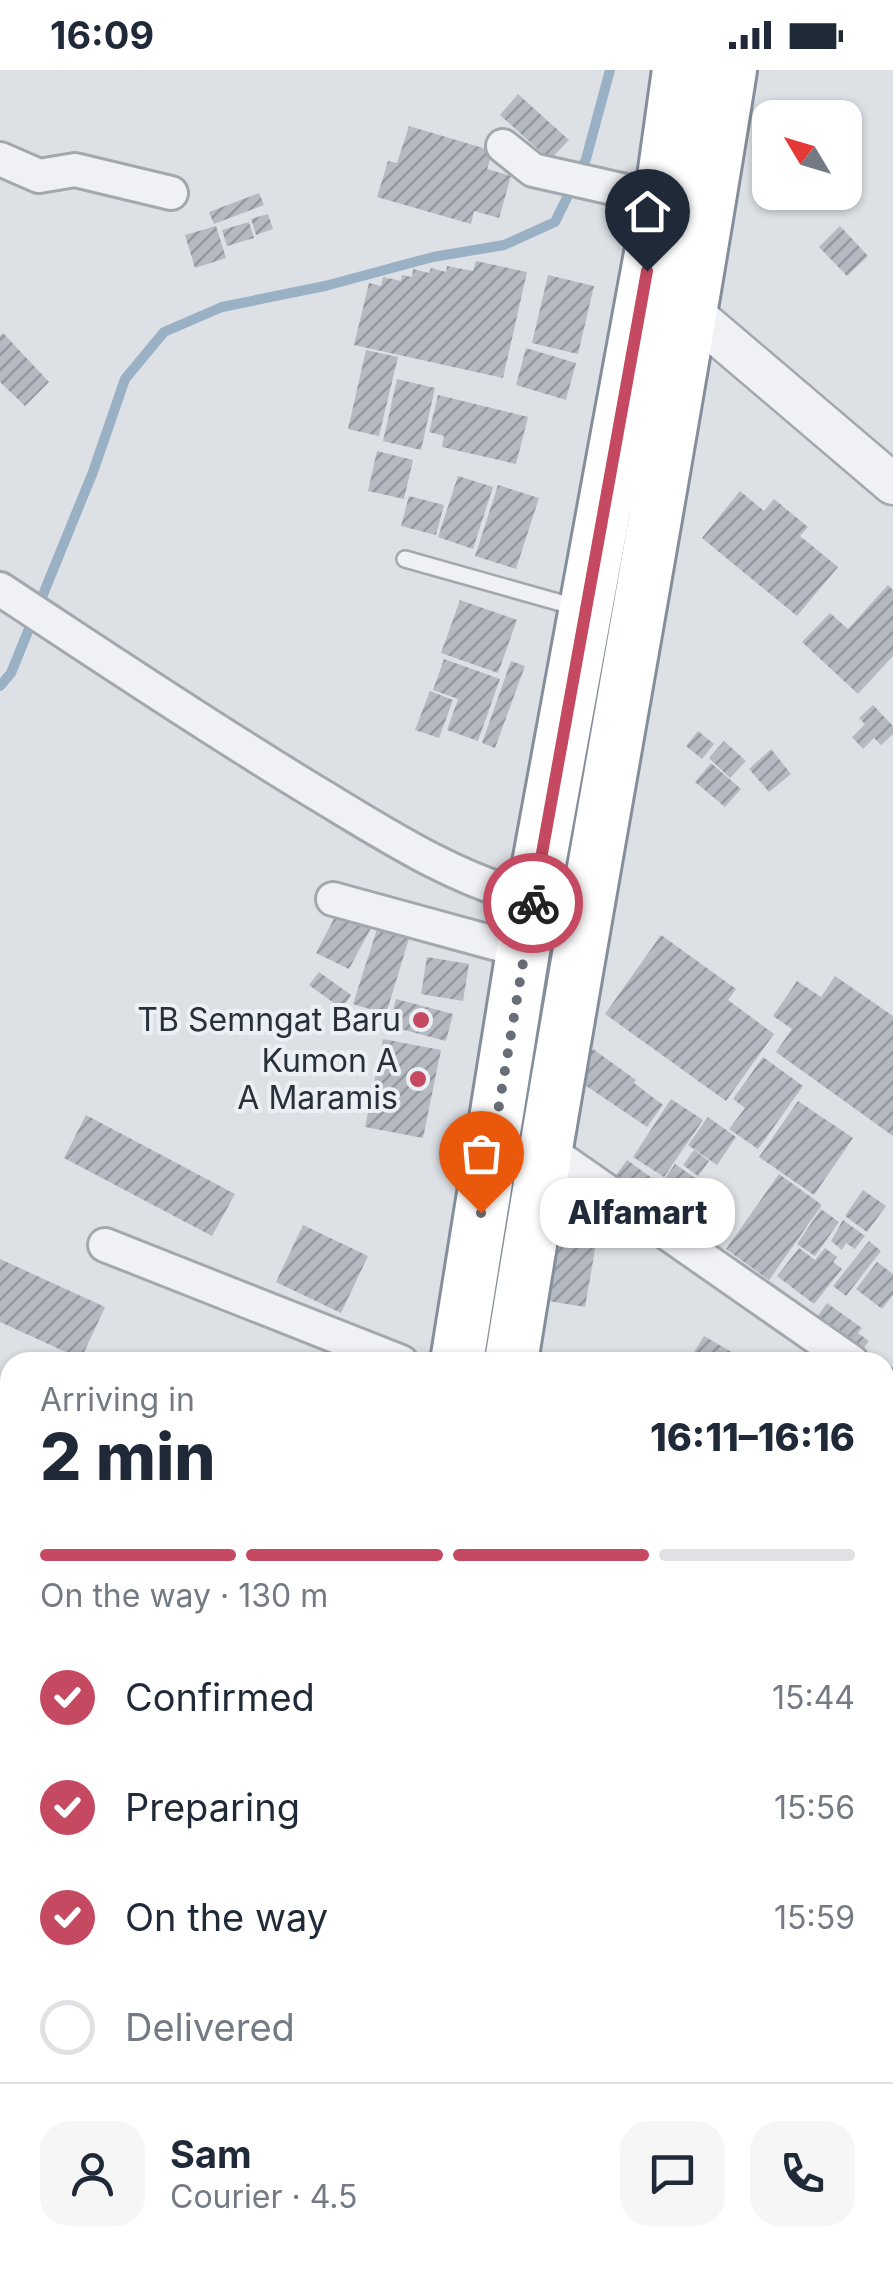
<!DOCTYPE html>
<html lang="en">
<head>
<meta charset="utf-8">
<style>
	body { margin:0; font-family:Inter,sans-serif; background:#f6f6f7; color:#1f2937; height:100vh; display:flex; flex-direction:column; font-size:38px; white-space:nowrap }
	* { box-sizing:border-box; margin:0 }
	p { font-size:32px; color:#747a83 }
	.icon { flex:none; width:55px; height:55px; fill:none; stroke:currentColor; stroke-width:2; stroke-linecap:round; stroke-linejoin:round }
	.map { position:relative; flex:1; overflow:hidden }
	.details { position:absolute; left:0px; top:1282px; width:895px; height:932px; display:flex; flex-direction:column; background:#fff; border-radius:30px 30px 0 0; box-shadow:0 2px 8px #0004 }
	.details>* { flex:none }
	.needle { width:65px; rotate:308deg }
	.tools { position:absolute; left:752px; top:30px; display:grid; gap:20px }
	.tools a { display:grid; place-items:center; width:110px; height:110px; border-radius:20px; background:#fff; box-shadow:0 2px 8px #0004; font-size:50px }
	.pin { position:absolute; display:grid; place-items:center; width:85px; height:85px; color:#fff; margin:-102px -42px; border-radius:50% 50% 50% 0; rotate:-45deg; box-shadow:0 0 10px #0007 }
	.pin .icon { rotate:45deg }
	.courier { position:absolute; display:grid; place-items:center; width:100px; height:100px; margin:-50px; border:8px solid #c44961; border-radius:50%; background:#fff; color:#222; box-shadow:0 2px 12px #0007 }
	.bubble { position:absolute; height:70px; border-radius:30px; background:#fff; box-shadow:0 2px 8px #0004; font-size:32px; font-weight:800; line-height:70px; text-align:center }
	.headline em { font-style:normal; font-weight:800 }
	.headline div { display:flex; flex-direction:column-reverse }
	.headline { display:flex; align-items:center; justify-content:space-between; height:170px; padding:0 40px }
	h1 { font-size:65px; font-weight:800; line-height:75px }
	.bar { display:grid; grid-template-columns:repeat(4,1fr); gap:15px 10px; align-content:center; height:120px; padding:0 40px }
	.bar i { height:12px; border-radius:8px; background:#e0e1e3 }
	.bar .active { background:#c44961 }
	.bar p { grid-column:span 4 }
	.line { display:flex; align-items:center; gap:25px; padding:0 40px; border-top:2px solid #e0e1e3 }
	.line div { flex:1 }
	.round { display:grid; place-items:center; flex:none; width:105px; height:105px; border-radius:30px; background:#f6f6f7 }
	ol { padding:0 40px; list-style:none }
	li { display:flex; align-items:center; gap:30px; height:110px }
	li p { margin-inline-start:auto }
	li .icon { padding:10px; border-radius:50%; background:#c44961; color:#fff; stroke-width:4 }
	li:last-child { color:#747a83 }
	li i { width:55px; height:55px; border:5px solid #e0e1e3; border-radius:50% }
	.status { display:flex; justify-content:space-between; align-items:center; height:70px; padding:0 50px; background:#fff; direction:ltr }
	.status svg { height:28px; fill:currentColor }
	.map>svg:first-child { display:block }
</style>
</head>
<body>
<div class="status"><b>16:09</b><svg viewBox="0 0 49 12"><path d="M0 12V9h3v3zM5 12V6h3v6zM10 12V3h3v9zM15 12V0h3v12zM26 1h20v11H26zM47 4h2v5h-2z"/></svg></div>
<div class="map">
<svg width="893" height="2214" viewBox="0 0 893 2214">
	<defs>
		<pattern id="building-hatch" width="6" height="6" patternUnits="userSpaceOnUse" patternTransform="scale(2.5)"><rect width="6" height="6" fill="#b5bac2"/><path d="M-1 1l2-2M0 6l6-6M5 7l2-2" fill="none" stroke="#93989f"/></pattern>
	</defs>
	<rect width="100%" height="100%" fill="#dde1e6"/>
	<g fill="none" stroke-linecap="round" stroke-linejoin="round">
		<path stroke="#9ab0c4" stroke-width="10" d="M0 616 11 603 93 402 125 309 164 262 222 237 325 216 433 187 504 175 555 152 586 89 610 0"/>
	</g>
	<g fill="url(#building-hatch)">
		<path d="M518 24 569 70 550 90 500 45Z"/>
		<path d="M409 56 493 81 487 99 511 106 499 148 474 141 471 154 377 127 388 91 397 93Z"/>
		<path d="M259 123 264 135 214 154 209 142Z"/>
		<path d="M268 144 273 159 256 165 251 149Z"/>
		<path d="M249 152 254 168 227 176 222 160Z"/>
		<path d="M216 156 226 188 195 198 185 165Z"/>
		<path d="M840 156 868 186 847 206 819 177Z"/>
		<path d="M476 191 527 202 503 308 354 275 369 213 381 216 383 207 401 211 402 205 412 207 413 199 429 203 431 198 446 202 447 196 473 201Z"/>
		<path d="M548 205 594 216 578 284 532 273Z"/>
		<path d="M3 263 49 312 25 336 0 312V266Z"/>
		<path d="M526 278 576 293 566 330 516 315Z"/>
		<path d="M366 280 398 287 379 366 348 359Z"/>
		<path d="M397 309 435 318 421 380 383 371Z"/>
		<path d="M438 325 528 347 516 394 442 377 444 366 429 362Z"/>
		<path d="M377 381 413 390 404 429 368 421Z"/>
		<path d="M458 406 493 417 473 479 438 467Z"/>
		<path d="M498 415 539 428 516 499 475 486Z"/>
		<path d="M740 421 764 441 774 429 808 457 800 466 838 497 797 546 702 468Z"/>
		<path d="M409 426 444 435 436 465 401 456Z"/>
		<path d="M888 515 893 520V586L858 624 802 572 830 543 848 559Z"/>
		<path d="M460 530 517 550 498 603 441 583Z"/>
		<path d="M444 589 500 609 478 671 447 660 458 629 433 620Z"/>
		<path d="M511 591 525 596 495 678 482 673Z"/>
		<path d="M430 621 453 630 439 668 415 660Z"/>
		<path d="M873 635 893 656V664L881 675 874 668 863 679 852 667 865 654 859 648Z"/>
		<path d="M698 661 714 674 702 689 686 676Z"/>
		<path d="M724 671 746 691 730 708 709 688Z"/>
		<path d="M771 679 791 704 769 722 749 699Z"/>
		<path d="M711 693 741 719 725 737 695 712Z"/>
		<path d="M338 841 371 858 349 899 316 883Z"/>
		<path d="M379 853 411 862 386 944 353 934Z"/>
		<path d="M661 865 736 919 728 930 774 964 726 1031 605 944Z"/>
		<path d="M427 887 469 894 463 931 421 924Z"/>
		<path d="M319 902 351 925 342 939 309 915Z"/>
		<path d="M835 906 893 946V1066L776 982 792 959 773 946 797 911 821 927Z"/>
		<path d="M396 929 453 944 446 971 389 956Z"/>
		<path d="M383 969 441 980 423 1068 365 1057Z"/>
		<path d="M593 979 636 1010 634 1013 663 1035 647 1057 573 1007Z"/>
		<path d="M763 987 803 1016 758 1079 729 1059 745 1038 733 1029Z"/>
		<path d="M671 1029 703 1050 664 1107 633 1087Z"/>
		<path d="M798 1031 853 1068 814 1125 759 1087Z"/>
		<path d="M86 1045 235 1124 212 1166 64 1088Z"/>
		<path d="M708 1047 736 1067 717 1095 688 1075Z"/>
		<path d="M694 1080 709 1091 698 1106 683 1095Z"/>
		<path d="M627 1090 656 1111 645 1127 616 1105Z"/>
		<path d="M675 1094 695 1108 678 1131 659 1117Z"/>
		<path d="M779 1104 822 1135 769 1210 726 1179Z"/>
		<path d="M555 1120 580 1125 573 1154 539 1147Z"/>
		<path d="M863 1120 886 1136 867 1162 845 1146Z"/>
		<path d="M821 1139 839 1152 815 1186 797 1174Z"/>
		<path d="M843 1150 865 1166 855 1179 846 1173 842 1180 831 1171Z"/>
		<path d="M303 1155 368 1186 341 1243 276 1212Z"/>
		<path d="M542 1158 597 1168 585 1237 530 1228Z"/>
		<path d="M869 1171 881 1181 846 1226 833 1216Z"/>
		<path d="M799 1178 815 1190 825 1178 837 1187 833 1192 842 1199 814 1234 777 1206Z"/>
		<path d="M0 1189 105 1237 81 1289 0 1252Z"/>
		<path d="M877 1192 893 1204V1225L882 1239 856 1219Z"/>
		<path d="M827 1233 862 1258 858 1263 869 1271 855 1290 809 1258Z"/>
		<path d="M704 1266 749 1292H688Z"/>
		<path d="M885 1674 893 1679V1731L885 1726Z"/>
		<path d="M0 1757 10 1760V1794L0 1790Z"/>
		<path d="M893 1875V1957L885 1952V1888Z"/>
		<path d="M885 2099 893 2103V2178L885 2173Z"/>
		<path d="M140 2205H200L195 2214H157Z"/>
		<path d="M372 2205H422L418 2214H385Z"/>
		<path d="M451 2205H508L502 2214H463Z"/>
		<path d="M599 2205H643L636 2214H592Z"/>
	</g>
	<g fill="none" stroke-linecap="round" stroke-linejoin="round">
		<g stroke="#a3a8af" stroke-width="20">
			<path id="service" d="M405 489 579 538"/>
		</g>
		<g stroke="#a3a8af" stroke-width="38">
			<g id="minor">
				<path d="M503 76 533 100 661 129"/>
				<path d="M0 89 39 106 75 100 171 123"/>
				<path d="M0 519C105 588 209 658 315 722 386 765 453 809 534 830"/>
				<path d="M333 829 523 881"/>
				<path d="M545 1078 852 1292"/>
				<path d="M105 1175 401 1292"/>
				<path d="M885 1315 893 1320"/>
				<path d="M885 1607 893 1593"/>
				<path d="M0 1696 10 1703"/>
				<path d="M885 1746 893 1752"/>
				<path d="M778 2205 792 2214"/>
				<path d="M523 2214 529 2205"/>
			</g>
		</g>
		<g stroke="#a3a8af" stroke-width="45">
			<path id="tertiary" d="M692 243 893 414"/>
		</g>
		<g stroke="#858f9b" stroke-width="58">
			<g id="trunk">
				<path d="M457 1292 523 881 661 129 679 0"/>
				<path d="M511 1292C579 861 662 432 730 0"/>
				<path d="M299 2214 301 2205"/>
				<path d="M361 2214 362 2205"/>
			</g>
		</g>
		<use href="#service" stroke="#eff1f4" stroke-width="15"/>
		<use href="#minor" stroke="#eff1f4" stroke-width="32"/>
		<use href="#tertiary" stroke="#eff1f4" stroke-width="40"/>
		<use href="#trunk" stroke="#fff" stroke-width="52"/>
	</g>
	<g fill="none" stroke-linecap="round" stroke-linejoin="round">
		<path stroke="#676e77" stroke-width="10" stroke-dasharray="0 18" d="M481 1143 533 833"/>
		<path stroke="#c44961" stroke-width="12" d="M533 833 647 201"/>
	</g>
	<g fill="#c44961" stroke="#ecf0f4" stroke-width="4">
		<circle cx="421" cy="950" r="10"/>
		<circle cx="418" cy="1009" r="10"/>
	</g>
	<g text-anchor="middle" stroke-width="8" stroke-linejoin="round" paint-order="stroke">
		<g font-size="32" fill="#28303b" stroke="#ecf0f4" text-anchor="end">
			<text x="401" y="961">TB Semngat Baru</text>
			<text x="398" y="1002">Kumon A<tspan x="398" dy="37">A Maramis</tspan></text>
		</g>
	</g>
</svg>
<div class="tools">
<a><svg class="needle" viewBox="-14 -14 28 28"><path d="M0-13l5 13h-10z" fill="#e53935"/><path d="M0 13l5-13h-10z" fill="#747a83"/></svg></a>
</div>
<div class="pin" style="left:481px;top:1143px;background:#ea580c"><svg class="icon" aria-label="bag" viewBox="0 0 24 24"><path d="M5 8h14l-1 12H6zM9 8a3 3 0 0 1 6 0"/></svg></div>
<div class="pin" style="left:647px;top:201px;background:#1f2937"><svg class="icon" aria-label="home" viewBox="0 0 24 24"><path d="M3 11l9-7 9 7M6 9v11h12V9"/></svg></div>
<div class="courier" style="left:533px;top:833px"><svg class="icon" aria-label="bike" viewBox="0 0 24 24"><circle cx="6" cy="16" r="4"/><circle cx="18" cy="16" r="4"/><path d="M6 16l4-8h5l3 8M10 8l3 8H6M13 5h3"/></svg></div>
<div class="bubble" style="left:540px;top:1108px;width:195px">Alfamart</div>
<section class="details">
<div class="headline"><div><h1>2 min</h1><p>Arriving in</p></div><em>16:11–16:16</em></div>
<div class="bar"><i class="active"></i><i class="active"></i><i class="active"></i><i></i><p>On the way · 130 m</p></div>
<ol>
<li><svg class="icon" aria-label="check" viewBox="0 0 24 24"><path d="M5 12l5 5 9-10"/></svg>Confirmed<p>15:44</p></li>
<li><svg class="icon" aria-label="check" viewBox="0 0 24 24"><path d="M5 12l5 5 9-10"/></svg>Preparing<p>15:56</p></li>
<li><svg class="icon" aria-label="check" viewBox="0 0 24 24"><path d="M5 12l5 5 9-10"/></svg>On the way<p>15:59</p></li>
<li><i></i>Delivered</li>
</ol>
<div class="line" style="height:180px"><a class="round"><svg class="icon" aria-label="person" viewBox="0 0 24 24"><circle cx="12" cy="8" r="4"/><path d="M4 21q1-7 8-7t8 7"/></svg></a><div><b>Sam</b><p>Courier · 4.5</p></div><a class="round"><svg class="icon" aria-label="chat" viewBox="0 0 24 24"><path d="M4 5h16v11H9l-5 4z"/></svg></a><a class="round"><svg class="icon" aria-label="phone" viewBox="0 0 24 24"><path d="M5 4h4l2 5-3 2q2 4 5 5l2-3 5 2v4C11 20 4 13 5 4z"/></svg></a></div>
</section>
</div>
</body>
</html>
